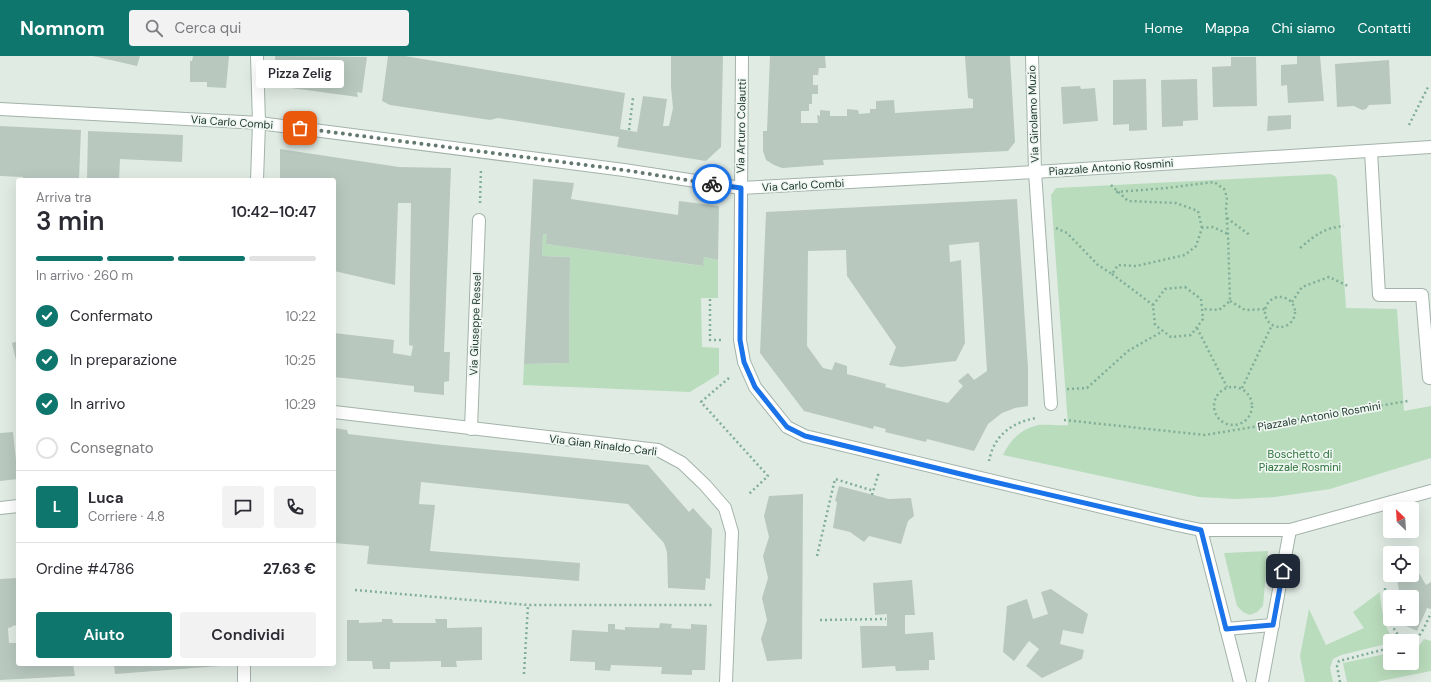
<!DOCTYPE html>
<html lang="it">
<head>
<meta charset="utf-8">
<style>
	body { margin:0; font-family:"DM Sans",sans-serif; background:#f2f2f3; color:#2b2b33; height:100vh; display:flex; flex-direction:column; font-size:15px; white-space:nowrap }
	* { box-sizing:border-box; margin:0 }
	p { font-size:13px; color:#7c7c81 }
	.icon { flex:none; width:22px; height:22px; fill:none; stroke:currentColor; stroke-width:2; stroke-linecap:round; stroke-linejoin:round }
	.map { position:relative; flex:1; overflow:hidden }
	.panel { position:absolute; left:16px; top:122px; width:320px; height:488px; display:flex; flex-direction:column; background:#fff; border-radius:4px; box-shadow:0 4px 16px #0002 }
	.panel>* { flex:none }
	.needle { width:26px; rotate:335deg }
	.fabs { position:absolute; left:1383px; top:446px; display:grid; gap:8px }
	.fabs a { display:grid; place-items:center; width:36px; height:36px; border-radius:4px; background:#fff; box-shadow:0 4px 16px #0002; font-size:20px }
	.pin { position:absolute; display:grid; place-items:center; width:34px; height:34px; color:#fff; margin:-17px; border-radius:8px; box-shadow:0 2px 6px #0006 }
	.courier { position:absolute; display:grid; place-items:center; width:40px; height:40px; margin:-20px; border:3px solid #1a73e8; border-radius:50%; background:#fff; color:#222; box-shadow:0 1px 5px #0007 }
	.bubble { position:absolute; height:28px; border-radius:4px; background:#fff; box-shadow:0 4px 16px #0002; font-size:13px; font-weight:600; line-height:28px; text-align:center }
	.overview em { font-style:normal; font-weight:600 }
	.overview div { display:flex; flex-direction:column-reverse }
	.overview { display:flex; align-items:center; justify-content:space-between; height:68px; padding:0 20px }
	h1 { font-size:26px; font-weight:600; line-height:30px }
	.bar { display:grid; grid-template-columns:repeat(4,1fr); gap:6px 4px; align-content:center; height:48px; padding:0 20px }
	.bar i { height:5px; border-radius:3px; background:#e1e1e2 }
	.bar .selected { background:#0f766e }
	.bar p { grid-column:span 4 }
	.line { display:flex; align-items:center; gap:10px; padding:0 20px; border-top:1px solid #e1e1e2 }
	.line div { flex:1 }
	.round { display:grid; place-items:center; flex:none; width:42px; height:42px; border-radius:4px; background:#f2f2f3 }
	ol { padding:0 20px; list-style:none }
	li { display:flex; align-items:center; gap:12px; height:44px }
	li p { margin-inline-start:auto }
	li .icon { padding:4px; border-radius:50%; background:#0f766e; color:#fff; stroke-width:4 }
	li:last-child { color:#7c7c81 }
	li i { width:22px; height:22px; border:2px solid #e1e1e2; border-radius:50% }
	.action { display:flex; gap:8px; margin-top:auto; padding:8px 20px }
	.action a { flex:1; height:46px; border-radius:4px; background:#0f766e; color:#fff; font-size:16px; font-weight:600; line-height:46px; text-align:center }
	.action a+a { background:#f2f2f3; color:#2b2b33 }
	header { display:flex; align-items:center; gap:24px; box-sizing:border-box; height:56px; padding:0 20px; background:#0f766e; color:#fff }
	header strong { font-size:19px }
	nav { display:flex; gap:22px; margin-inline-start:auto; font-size:14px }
	.search { width:280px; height:36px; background:#f2f2f3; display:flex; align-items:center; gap:10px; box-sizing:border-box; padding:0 14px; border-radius:4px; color:#7c7c81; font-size:15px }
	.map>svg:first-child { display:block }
</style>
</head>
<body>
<header>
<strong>Nomnom</strong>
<div class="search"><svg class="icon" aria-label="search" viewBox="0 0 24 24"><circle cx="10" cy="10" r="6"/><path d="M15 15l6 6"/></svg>Cerca qui</div>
<nav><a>Home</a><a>Mappa</a><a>Chi siamo</a><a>Contatti</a></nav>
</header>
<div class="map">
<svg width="1431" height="626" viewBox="0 0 1431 626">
	<rect width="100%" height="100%" fill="#e0ebe4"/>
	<g fill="#b9dcbc">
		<path d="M1330 118 1335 120 1337 124 1346 252 1397 253 1404 355 1431 350V402L1330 433 1275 441 1236 443 1199 441 1003 399C1010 384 1022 372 1039 369 1048 368 1059 370 1068 369L1051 139 1056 132Z"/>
		<path d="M543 178 547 179V188L702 210 704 201 718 204V242H701L702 291 719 292V318L690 336 523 329 524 308 569 307 570 201 542 200Z"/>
		<path d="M1268 495 1263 550 1257 556 1250 559 1243 556 1237 550 1224 497Z"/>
		<path d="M1380 536C1381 553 1384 571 1394 585H1390V587L1341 599 1333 603 1330 612 1333 626H1305L1300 600 1309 553 1326 589 1364 572 1353 556Z"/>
		<path d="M1424 583 1431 585V615L1376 626H1347L1343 607 1390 597V607H1412V593L1418 591Z"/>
	</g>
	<g fill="#b8c8bf" fill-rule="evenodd">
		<path d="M93 0H140L137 10Z"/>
		<path d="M193 0H229L226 32 207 31V26H190V5H192Z"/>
		<path d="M275 0 367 1 362 37 357 36 358 41 276 30Z"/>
		<path d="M388 0H405L625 37 620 73 637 76 643 40 667 43 663 70H669L673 52 671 31V0H723L721 91 706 105 617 91 619 81 498 62 490 64 390 49 382 45Z"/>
		<path d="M770 0H825L826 12H819L818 19H813V29H818V38H812V48H809V55H801V67H818L817 59 820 60V54L830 55V60H847V53L858 54 859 58 870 57V53H876V45L894 44 895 57 973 52V43L968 42 965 0H1010L1015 86 1008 95 823 104 824 109 782 112 774 109 766 104 763 95V75H767Z"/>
		<path d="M1297 0H1320L1324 45 1288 47 1287 29 1281 30V9L1297 8Z"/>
		<path d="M1231 1H1256L1257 50 1213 51 1212 11 1231 10Z"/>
		<path d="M1389 4 1391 48 1369 49 1366 53 1362 54 1354 50 1337 51 1335 8Z"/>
		<path d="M1146 23 1147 74 1129 75V68L1113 69V24Z"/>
		<path d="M1197 23 1198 64 1183 65V70L1162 71 1161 24Z"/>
		<path d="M1080 30 1081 33 1095 32 1098 65 1063 68 1061 31Z"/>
		<path d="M1291 59V73L1267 75 1268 60Z"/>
		<path d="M0 70 81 74 79 123 50 122V124H23V121L0 120Z"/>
		<path d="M88 75 183 79 182 106 120 103 119 124H87Z"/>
		<path d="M280 93 399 111 451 112 444 296H450L449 325 444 326V339L414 336V330L334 321V277L394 284 393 297 411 300 413 290 409 289 411 147H398L395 229 334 215V124H280Z"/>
		<path d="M533 123 574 127 571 143 678 159 679 145 719 150 718 204 704 201 703 210 546 188 547 179 543 178 542 200 570 201 569 307 524 308Z"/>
		<path d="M1017 143 1028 312V350L1015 352 1002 357 988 368 974 395 927 383 926 386 885 376 886 373 874 370 873 373 804 355 760 297 766 156ZM979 186 987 315 974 324 968 317 958 325 963 330 948 347 885 331 886 328 847 318V310L835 306 832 314 823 312 807 290 808 195 846 194 847 220 896 291 889 309 902 311 956 305 965 287 961 204 950 206 949 189Z"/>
		<path d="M18 285V308L17 309 12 287Z"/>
		<path d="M334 372 347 374 348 378 443 389 648 409 689 456 693 452 712 473 710 523 706 522 705 534 668 532 667 496 664 487 628 448 421 426 419 448 435 449 430 495 580 507 579 525 367 508 369 490 334 487Z"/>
		<path d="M13 376 18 423 0 425V377Z"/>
		<path d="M839 430 889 443 911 442 914 460 908 465 901 488 869 480 864 486 850 476 833 472 837 446 835 445Z"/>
		<path d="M803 438 802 603 767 605 761 583 767 564 762 542 768 522 763 500 769 481 764 460 769 440Z"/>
		<path d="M1416 512 1426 529 1431 526V553L1427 552 1417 575 1404 569 1403 563H1412V541H1400L1397 523 1403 519H1412V514Z"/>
		<path d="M18 522V569L12 570V571L8 572 9 587H18V608H73L75 620 0 624V523Z"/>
		<path d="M912 524 915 559H905V578L933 576 935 604H929V614L896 615 895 610 862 612 860 570H887V558L875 559 873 527Z"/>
		<path d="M1051 533 1088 558 1083 578 1063 574 1060 588 1084 594 1082 603 1042 622 1026 610 1039 593 1029 585 1014 605 1003 596 1007 550 1027 543 1033 563 1048 558 1041 536Z"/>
		<path d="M382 563H392L393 567H436L435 563H447V572L482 571V604L456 605 457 611H441V605L390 606V613H373L372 605H347V564H359V567L382 566Z"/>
		<path d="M660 567 672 568 671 572 691 573V568L707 569 705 614H692V619L661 618 662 611 611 609 610 615 595 614V606L570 605 572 574 608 576V568H615V573L625 574V571L659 572Z"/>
		<path d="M114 608H221V610L115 618Z"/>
	</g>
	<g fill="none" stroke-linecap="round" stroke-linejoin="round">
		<g stroke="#a3b3aa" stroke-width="14">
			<g id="minor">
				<path d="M257 0 259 67 257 124"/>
				<path d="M742 0 740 284 744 306 755 331 787 371 805 380 1177 469 1201 474H1290L1262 626"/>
				<path d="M1032 0 1035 116 1051 348"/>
				<path d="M0 53 259 67 624 114 741 132 1035 116 1431 91"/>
				<path d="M1371 95 1379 239H1422L1429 322"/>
				<path d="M334 356 658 394 682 407 705 429 725 452 732 476 726 626"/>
				<path d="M471 373 479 164"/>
				<path d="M0 452 18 450"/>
				<path d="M1201 474 1240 626"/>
				<path d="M1290 474 1431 435"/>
				<path d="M1226 573 1273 569"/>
				<path d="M244 608V626"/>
			</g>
		</g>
		<g stroke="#81ae98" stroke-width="2.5" stroke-dasharray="2 3" stroke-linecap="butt">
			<path d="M1409 69 1429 29"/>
			<path d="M629 74 633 42"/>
			<path d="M1111 129 1128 145 1176 147 1198 155 1202 172"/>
			<path d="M1116 136 1167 132 1214 126 1224 133 1227 141 1226 153 1228 179 1230 245 1219 254 1202 253"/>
			<path d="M480 147 481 112"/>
			<path d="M1227 162 1251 180"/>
			<path d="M1056 172 1067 177 1098 209 1112 218 1118 209 1136 210 1185 199 1196 190 1202 172 1213 171 1228 178"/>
			<path d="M1300 192C1316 179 1323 172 1344 170"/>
			<path d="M1112 218 1153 249"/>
			<path d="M1185 231 1201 243 1203 263 1191 279 1171 281 1155 269 1153 249 1165 233Z"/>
			<circle cx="1280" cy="256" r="15"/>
			<path d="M710 243V284H723"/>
			<path d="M1230 245 1245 254 1266 253"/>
			<path d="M1292 246 1302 231 1329 221 1348 230"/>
			<path d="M1197 272 1227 331"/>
			<path d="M729 322 701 346 768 420 749 438"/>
			<circle cx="1233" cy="350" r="19"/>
			<path d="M1242 332 1272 269"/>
			<path d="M1067 333 1087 332 1128 295 1163 275"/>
			<path d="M1064 364 1205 379 1408 345"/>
			<path d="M989 405C990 400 992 393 995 388 1004 372 1020 365 1036 362"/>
			<path d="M872 439 879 416"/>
			<path d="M817 500 835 423 874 435"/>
			<path d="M1385 532 1386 545 1390 562"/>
			<path d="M355 534 528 549H712"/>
			<path d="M1390 563 1395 575 1403 585"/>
			<path d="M820 564 886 563"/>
			<path d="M1412 586C1422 580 1426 567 1431 557"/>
			<path d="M524 618 528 549"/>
			<path d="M1340 626 1337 610 1339 605 1390 592"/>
		</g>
		<use href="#minor" stroke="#fff" stroke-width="12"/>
	</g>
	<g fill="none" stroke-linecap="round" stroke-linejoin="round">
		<path stroke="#64796e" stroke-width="4" stroke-dasharray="0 7.2" d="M300 72 624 114 712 128"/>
		<path stroke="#1a73e8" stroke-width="5" d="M712 128 741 132 740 284 744 306 755 331 787 371 805 380 977 422 1201 474 1226 573 1273 569 1283 515"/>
	</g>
	<g text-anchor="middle" stroke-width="3.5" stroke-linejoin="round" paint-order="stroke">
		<g font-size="11" fill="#213b2f" stroke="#f0f7f3">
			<text transform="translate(1033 58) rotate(-92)" y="4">Via Girolamo Muzio</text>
			<text transform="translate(232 66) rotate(4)" y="4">Via Carlo Combi</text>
			<text transform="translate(741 70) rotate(-89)" y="4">Via Arturo Colautti</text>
			<text transform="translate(1111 111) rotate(-4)" y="4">Piazzale Antonio Rosmini</text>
			<text transform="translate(803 129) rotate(-3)" y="4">Via Carlo Combi</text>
			<text transform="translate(475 268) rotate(-88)" y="4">Via Giuseppe Ressel</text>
			<text transform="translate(1319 360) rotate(-10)" y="4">Piazzale Antonio Rosmini</text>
			<text transform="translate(603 389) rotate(7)" y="4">Via Gian Rinaldo Carli</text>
		</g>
		<g font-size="11" fill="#2c713a" stroke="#f0f7f3">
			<text x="1300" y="402">Boschetto di<tspan x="1300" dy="13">Piazzale Rosmini</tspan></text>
		</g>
	</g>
</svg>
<div class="fabs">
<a><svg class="needle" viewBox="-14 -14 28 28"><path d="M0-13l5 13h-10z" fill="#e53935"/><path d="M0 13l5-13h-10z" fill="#7c7c81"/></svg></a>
<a><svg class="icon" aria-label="locate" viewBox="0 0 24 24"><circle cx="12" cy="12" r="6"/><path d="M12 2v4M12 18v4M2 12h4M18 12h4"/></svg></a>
<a>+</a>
<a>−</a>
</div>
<div class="pin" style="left:300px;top:72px;background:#ea580c"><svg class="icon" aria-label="bag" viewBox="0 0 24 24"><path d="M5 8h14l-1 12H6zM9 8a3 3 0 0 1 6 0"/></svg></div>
<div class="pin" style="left:1283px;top:515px;background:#1f2937"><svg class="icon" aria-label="home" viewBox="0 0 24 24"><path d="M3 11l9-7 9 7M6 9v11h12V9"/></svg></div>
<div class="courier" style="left:712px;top:128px"><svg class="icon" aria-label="bike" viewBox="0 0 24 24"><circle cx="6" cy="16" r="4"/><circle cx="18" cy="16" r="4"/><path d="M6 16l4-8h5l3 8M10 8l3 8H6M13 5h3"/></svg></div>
<div class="bubble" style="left:256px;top:4px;width:88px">Pizza Zelig</div>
<section class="panel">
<div class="overview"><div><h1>3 min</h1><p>Arriva tra</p></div><em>10:42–10:47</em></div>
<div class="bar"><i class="selected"></i><i class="selected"></i><i class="selected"></i><i></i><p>In arrivo · 260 m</p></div>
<ol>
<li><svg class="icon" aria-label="check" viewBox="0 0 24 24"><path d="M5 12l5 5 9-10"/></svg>Confermato<p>10:22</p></li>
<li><svg class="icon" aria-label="check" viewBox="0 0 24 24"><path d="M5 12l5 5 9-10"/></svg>In preparazione<p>10:25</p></li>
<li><svg class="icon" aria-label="check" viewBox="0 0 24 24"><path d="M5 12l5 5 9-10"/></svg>In arrivo<p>10:29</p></li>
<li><i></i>Consegnato</li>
</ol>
<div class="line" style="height:72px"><b class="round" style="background:#0f766e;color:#fff">L</b><div><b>Luca</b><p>Corriere · 4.8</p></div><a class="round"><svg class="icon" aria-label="chat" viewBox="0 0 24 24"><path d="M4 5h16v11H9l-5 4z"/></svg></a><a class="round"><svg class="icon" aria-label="phone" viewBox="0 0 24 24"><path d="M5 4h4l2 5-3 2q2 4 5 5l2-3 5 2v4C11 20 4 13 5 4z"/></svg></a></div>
<div class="line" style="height:52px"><div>Ordine #4786</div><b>27.63 €</b></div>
<div class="action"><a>Aiuto</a><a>Condividi</a></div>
</section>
</div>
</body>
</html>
